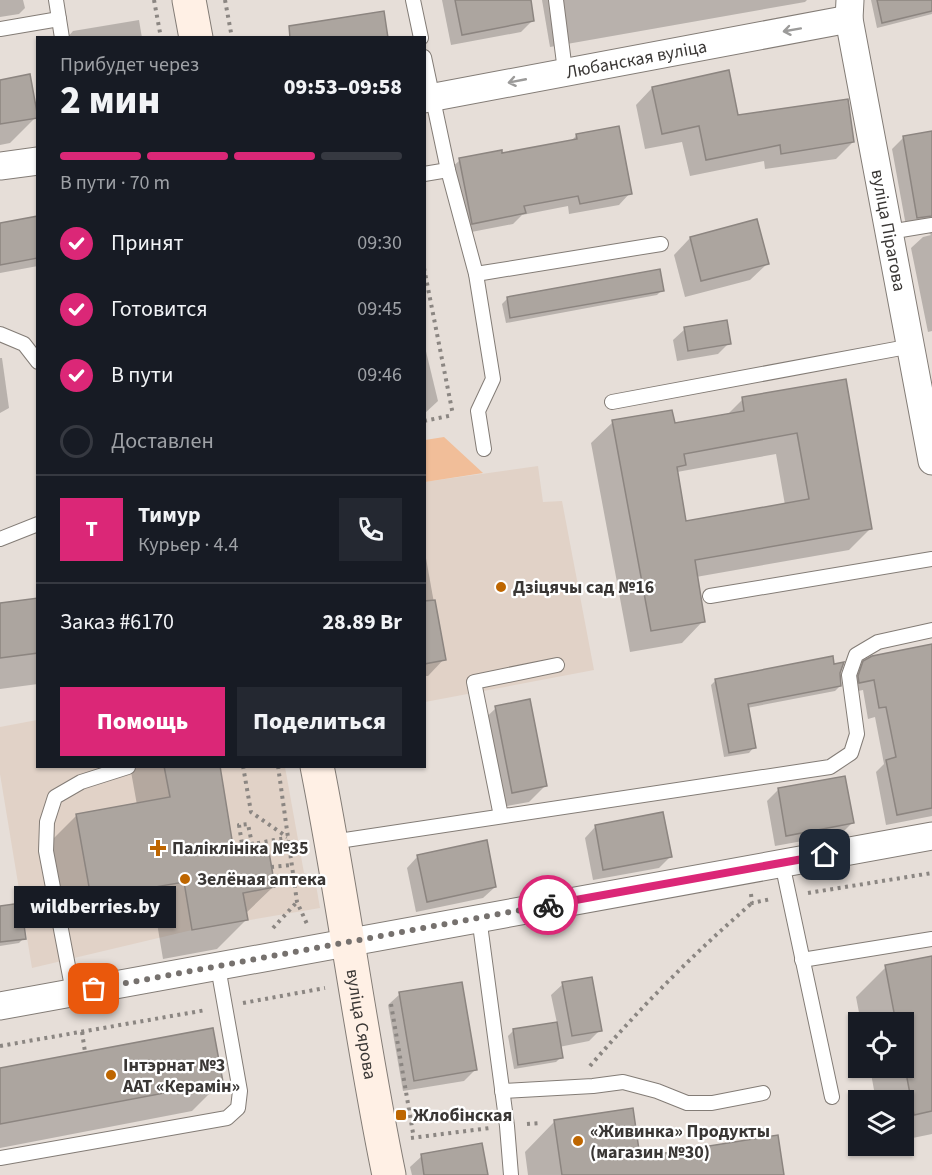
<!DOCTYPE html>
<html lang="ru">
<head>
<meta charset="utf-8">
<style>
	body { margin:0; font-family:"Source Sans 3",sans-serif; background:#242831; color:#f1f3f6; height:100vh; display:flex; flex-direction:column; font-size:22px; white-space:nowrap }
	* { box-sizing:border-box; margin:0 }
	p { font-size:20px; color:#9ea1a6 }
	.icon { flex:none; width:33px; height:33px; fill:none; stroke:currentColor; stroke-width:2; stroke-linecap:round; stroke-linejoin:round }
	.map { position:relative; flex:1; overflow:hidden }
	.panel { position:absolute; left:36px; top:36px; width:390px; height:732px; display:flex; flex-direction:column; background:#171b24; border-radius:0px; box-shadow:0 2px 4px #0004 }
	.panel>* { flex:none }
	.tools { position:absolute; left:848px; top:1012px; display:grid; gap:12px }
	.tools a { display:grid; place-items:center; width:66px; height:66px; border-radius:0px; background:#171b24; box-shadow:0 2px 4px #0004; font-size:30px }
	.pin { position:absolute; display:grid; place-items:center; width:51px; height:51px; color:#fff; margin:-26px; border-radius:12px; box-shadow:0 3px 9px #0006 }
	.courier { position:absolute; display:grid; place-items:center; width:60px; height:60px; margin:-30px; border:4px solid #db2777; border-radius:50%; background:#fff; color:#222; box-shadow:0 2px 8px #0007 }
	.bubble { position:absolute; height:42px; border-radius:0px; background:#171b24; box-shadow:0 2px 4px #0004; font-size:20px; font-weight:800; line-height:42px; text-align:center }
	.head em { font-style:normal; font-weight:800 }
	.head div { display:flex; flex-direction:column-reverse }
	.head { display:flex; align-items:center; justify-content:space-between; height:102px; padding:0 24px }
	h1 { font-size:39px; font-weight:800; line-height:45px }
	.bar { display:grid; grid-template-columns:repeat(4,1fr); gap:9px 6px; align-content:center; height:72px; padding:0 24px }
	.bar i { height:8px; border-radius:4px; background:#363941 }
	.bar .current { background:#db2777 }
	.bar p { grid-column:span 4 }
	.line { display:flex; align-items:center; gap:15px; padding:0 24px; border-top:2px solid #363941 }
	.line div { flex:1 }
	.round { display:grid; place-items:center; flex:none; width:63px; height:63px; border-radius:0px; background:#242831 }
	ol { padding:0 24px; list-style:none }
	li { display:flex; align-items:center; gap:18px; height:66px }
	li p { margin-inline-start:auto }
	li .icon { padding:6px; border-radius:50%; background:#db2777; color:#fff; stroke-width:4 }
	li:last-child { color:#9ea1a6 }
	li i { width:33px; height:33px; border:3px solid #363941; border-radius:50% }
	.action { display:flex; gap:12px; margin-top:auto; padding:12px 24px }
	.action a { flex:1; height:69px; border-radius:0px; background:#db2777; color:#fff; font-size:24px; font-weight:800; line-height:69px; text-align:center }
	.action a+a { background:#242831; color:#f1f3f6 }
	.map>svg:first-child { display:block }
</style>
</head>
<body>
<div class="map">
<svg width="932" height="1175" viewBox="0 0 932 1175">
	<rect width="100%" height="100%" fill="#e6ded8"/>
	<g fill="#e1d2c7">
		<path d="M538 466 543 502 562 501 594 670 425 702 424 482Z"/>
		<path d="M37 720 38 766 285 767 304 873 315 879 320 908 192 930 32 968 0 774V727Z"/>
	</g>
	<path fill="#f1be99" d="M444 437 483 473 425 482V440Z"/>
	<g fill="#0003" fill-rule="evenodd">
		<path d="M0 0H23L25 8 19 14 0 17Z"/>
		<path d="M442 0H529L532 21 521 32 451 45Z"/>
		<path d="M542 0H807L805 2 550 47Z"/>
		<path d="M871 0H932V14L877 28Z"/>
		<path d="M139 20 142 38H67L73 31Z"/>
		<path d="M0 81 36 117 10 143 0 145Z"/>
		<path d="M652 88 737 117 853 142 836 159 765 169 764 161 690 176 682 142 645 149 636 105Z"/>
		<path d="M932 133V331L928 332 911 248 923 237 931 235 923 227 906 226 892 149 903 138Z"/>
		<path d="M577 135 630 193 619 205 569 214 568 206 522 215 513 224 461 234 448 171 460 160 501 155 570 142Z"/>
		<path d="M38 218V266L0 273V225Z"/>
		<path d="M690 238 767 264 750 280 685 297 674 255Z"/>
		<path d="M662 290 657 295 506 323 502 304 508 298Z"/>
		<path d="M685 329 729 343 718 354 677 361 673 340Z"/>
		<path d="M424 343 438 401 424 414Z"/>
		<path d="M0 358H2L9 408 0 413Z"/>
		<path d="M845 380 871 528 849 550 696 577 703 621 682 643 630 652 591 443 613 422 674 425 726 416 743 399ZM776 454 785 505 685 522 677 472Z"/>
		<path d="M424 547 444 659 428 676H424Z"/>
		<path d="M38 599V684L0 689V605Z"/>
		<path d="M932 645V816L886 825 876 772 884 764 875 717 868 719 863 690 848 693 853 674 864 662Z"/>
		<path d="M833 665 839 672 840 686 835 691 747 708 754 747 749 753 724 757 711 685 716 680Z"/>
		<path d="M496 708 546 785 529 802 496 808 479 724Z"/>
		<path d="M130 766H218L233 853 273 887 245 914 246 920 217 949 163 959 155 911 61 927 47 845 77 815 137 805Z"/>
		<path d="M778 790 852 823 841 834 775 846 767 801Z"/>
		<path d="M596 826 670 857 659 868 593 880 585 838Z"/>
		<path d="M418 856 495 887 483 898 416 912 407 868Z"/>
		<path d="M0 907 24 938 19 943 0 946Z"/>
		<path d="M932 958V1134L903 1140V1101H876L870 1068H903V1023H861L856 997 886 967Z"/>
		<path d="M563 984 600 1030 589 1041 559 1047 561 1057 556 1062 514 1069 508 1036 513 1031 557 1023 551 995Z"/>
		<path d="M400 994 475 1070 464 1081 403 1091 388 1005Z"/>
		<path d="M0 1070 222 1081 192 1111 0 1148Z"/>
		<path d="M554 1122 639 1159 782 1175H528L525 1152Z"/>
		<path d="M422 1156 486 1175H412L410 1167Z"/>
	</g>
	<g fill="#aca59f" stroke="#8c8580" stroke-width="1.5" fill-rule="evenodd">
		<path d="M455 0H531L534 21 462 35Z"/>
		<path d="M877 0H932V11L882 23Z"/>
		<path d="M384 11 388 38H290L289 26Z"/>
		<path d="M729 70 738 115 848 99 854 142 781 154 780 145 706 160 699 126 662 134 652 87Z"/>
		<path d="M30 74 38 118 0 124V80Z"/>
		<path d="M619 126 632 194 580 204 578 196 524 206 526 213 472 224 459 158 502 150V153L577 139 576 134Z"/>
		<path d="M932 131V216L917 218 903 136Z"/>
		<path d="M38 216V258L0 265V223Z"/>
		<path d="M757 219 769 264 701 281 690 237Z"/>
		<path d="M660 269 664 291 510 318 507 297Z"/>
		<path d="M727 320 731 344 688 351 684 327Z"/>
		<path d="M846 379 872 529 695 560 705 622 651 631 612 420 672 410 675 423 744 411 742 397ZM797 433 809 499 686 521 677 467 686 465 684 454Z"/>
		<path d="M38 598V653L0 658V603Z"/>
		<path d="M435 600 446 660 424 664V601Z"/>
		<path d="M932 644V808L897 815 886 760 896 757 886 707 879 708 874 680 859 683 858 676 863 661 872 656Z"/>
		<path d="M833 656 834 664 844 662 840 673 841 686 748 704 756 748 729 753 715 679Z"/>
		<path d="M530 699 547 786 512 793 495 706Z"/>
		<path d="M164 766H220L234 852 268 846 275 887 243 893 248 920 192 930 184 882 91 898 76 814 170 797Z"/>
		<path d="M845 776 854 823 786 836 778 788Z"/>
		<path d="M663 812 672 857 603 870 595 825Z"/>
		<path d="M487 840 496 887 427 902 417 855Z"/>
		<path d="M21 903 26 939 0 942V906Z"/>
		<path d="M932 956V1111L914 1115 903 1057V1023H896L885 965Z"/>
		<path d="M592 977 602 1031 572 1036 562 982Z"/>
		<path d="M462 982 477 1070 414 1081 399 992Z"/>
		<path d="M557 1022 563 1058 518 1065 513 1029Z"/>
		<path d="M213 1028 223 1082 0 1124V1068Z"/>
		<path d="M633 1108 640 1157 778 1135 784 1175H562L554 1120Z"/>
		<path d="M482 1143 488 1175H424L421 1154Z"/>
	</g>
	<g fill="none" stroke-linecap="round" stroke-linejoin="round">
		<g stroke="#837c76" stroke-width="16">
			<g id="lane">
				<path d="M56 0 62 38"/>
				<path d="M413 0 421 38"/>
				<path d="M556 0 565 71"/>
				<path d="M0 29 59 19"/>
				<path d="M424 57 448 170 424 174"/>
				<path d="M448 170 476 274 493 379 478 411 484 449"/>
				<path d="M889 232 932 225"/>
				<path d="M476 274 661 244"/>
				<path d="M0 334 24 344 38 362"/>
				<path d="M612 402 912 346"/>
				<path d="M0 539 38 524"/>
				<path d="M710 596 932 559"/>
				<path d="M501 816 474 682 557 665"/>
				<path d="M332 842 830 767 851 753 857 734 849 675 856 655 878 642 932 630"/>
				<path d="M782 863 832 1097"/>
				<path d="M479 917 507 1126 511 1175"/>
				<path d="M802 960 932 939"/>
				<path d="M73 992 46 851 47 822 55 797 81 782 128 767"/>
				<path d="M502 1091 593 1086 623 1082 657 1091 687 1103H712L763 1093"/>
				<path d="M0 1158 227 1118 238 1108 240 1091 218 967"/>
			</g>
		</g>
		<g stroke="#837c76" stroke-width="29">
			<g id="street">
				<path id="s1" d="M850 0 849 19 932 461"/>
				<path id="s2" d="M424 99 849 19"/>
				<path d="M0 166 38 161"/>
				<path d="M0 1006 932 836"/>
			</g>
		</g>
		<g stroke="#837c76" stroke-width="35">
			<g id="secondary">
				<path d="M189 0 196 38"/>
				<path id="s3" d="M317 766C344 902 361 1040 389 1175"/>
			</g>
		</g>
		<g stroke="#8b8682" stroke-width="4" stroke-dasharray="3 4.5" stroke-linecap="butt">
			<path d="M154 0 161 38"/>
			<path d="M225 0 232 38"/>
			<path d="M424 268 453 415"/>
			<path d="M424 421 453 415"/>
			<path d="M243 766 251 812 287 837"/>
			<path d="M278 766 297 902 307 924"/>
			<path d="M243 850 239 825 248 824 252 844 287 838"/>
			<path d="M271 867 292 865"/>
			<path d="M808 893 932 873"/>
			<path d="M751 894 752 903 771 899"/>
			<path d="M273 928 297 902"/>
			<path d="M243 1003 325 988"/>
			<path d="M391 1004 413 1133"/>
			<path d="M82 1032 85 1052"/>
			<path d="M0 1046 206 1010"/>
			<path d="M590 1066C640 1008 694 953 752 903"/>
			<path d="M527 1124 541 1123"/>
			<path d="M411 1138 490 1128"/>
		</g>
		<use href="#lane" stroke="#fff" stroke-width="14"/>
		<use href="#street" stroke="#fff" stroke-width="27"/>
		<use href="#secondary" stroke="#fff0e5" stroke-width="33"/>
	</g>
	<defs><path id="oneway-shaft" d="M-6 0H5M1.5-3L5.5 0L1.5 3" fill="none" stroke-width="1.6" stroke-linecap="round" stroke-linejoin="round" transform="scale(1.5)"/></defs>
	<g stroke="#9c9b9a">
		<use href="#oneway-shaft" transform="translate(792 30) rotate(170)"/>
		<use href="#oneway-shaft" transform="translate(517 81) rotate(169)"/>
	</g>
	<g fill="none" stroke-linecap="round" stroke-linejoin="round">
		<path stroke="#76716e" stroke-width="6" stroke-dasharray="0 10.8" d="M94 989 548 905"/>
		<path stroke="#db2777" stroke-width="8" d="M548 905 825 855"/>
	</g>
	<g fill="#be6600" stroke="#fff" stroke-width="2">
		<circle cx="501" cy="587" r="6"/>
		<path d="M155 839h6v6h6v6h-6v6h-6v-6h-6v-6h6z"/>
		<circle cx="185" cy="879" r="6"/>
		<circle cx="111" cy="1075" r="6"/>
		<rect x="395" y="1109" width="12" height="12" rx="3"/>
		<circle cx="578" cy="1141" r="6"/>
	</g>
	<g text-anchor="middle" stroke-width="4.5" stroke-linejoin="round" paint-order="stroke">
		<g font-size="18" fill="#3a3735" stroke="#fff">
			<text dy="6" stroke="none"><textPath href="#s2" startOffset="216">Любанская вуліца</textPath></text>
			<text dy="6" stroke="none"><textPath href="#s1" startOffset="234">вуліца Пірагова</textPath></text>
			<text dy="6" stroke="none"><textPath href="#s3" startOffset="262">вуліца Сярова</textPath></text>
		</g>
		<g font-size="18" font-weight="bold" fill="#3a3735" stroke="#fff" text-anchor="start">
			<text x="513" y="593">Дзіцячы сад №16</text>
			<text x="172" y="854">Паліклініка №35</text>
			<text x="197" y="885">Зелёная аптека</text>
			<text x="123" y="1071">Інтэрнат №3<tspan x="123" dy="21">ААТ «Керамін»</tspan></text>
			<text x="413" y="1121">Жлобінская</text>
			<text x="590" y="1137">«Живинка» Продукты<tspan x="590" dy="21">(магазин №30)</tspan></text>
		</g>
	</g>
</svg>
<div class="tools">
<a><svg class="icon" aria-label="locate" viewBox="0 0 24 24"><circle cx="12" cy="12" r="6"/><path d="M12 2v4M12 18v4M2 12h4M18 12h4"/></svg></a>
<a><svg class="icon" aria-label="layers" viewBox="0 0 24 24"><path d="M12 4l9 5-9 5-9-5zM3 14l9 5 9-5"/></svg></a>
</div>
<div class="pin" style="left:94px;top:989px;background:#ea580c"><svg class="icon" aria-label="bag" viewBox="0 0 24 24"><path d="M5 8h14l-1 12H6zM9 8a3 3 0 0 1 6 0"/></svg></div>
<div class="pin" style="left:825px;top:855px;background:#1f2937"><svg class="icon" aria-label="home" viewBox="0 0 24 24"><path d="M3 11l9-7 9 7M6 9v11h12V9"/></svg></div>
<div class="courier" style="left:548px;top:905px"><svg class="icon" aria-label="bike" viewBox="0 0 24 24"><circle cx="6" cy="16" r="4"/><circle cx="18" cy="16" r="4"/><path d="M6 16l4-8h5l3 8M10 8l3 8H6M13 5h3"/></svg></div>
<div class="bubble" style="left:14px;top:886px;width:162px">wildberries.by</div>
<section class="panel">
<div class="head"><div><h1>2 мин</h1><p>Прибудет через</p></div><em>09:53–09:58</em></div>
<div class="bar"><i class="current"></i><i class="current"></i><i class="current"></i><i></i><p>В пути · 70 m</p></div>
<ol>
<li><svg class="icon" aria-label="check" viewBox="0 0 24 24"><path d="M5 12l5 5 9-10"/></svg>Принят<p>09:30</p></li>
<li><svg class="icon" aria-label="check" viewBox="0 0 24 24"><path d="M5 12l5 5 9-10"/></svg>Готовится<p>09:45</p></li>
<li><svg class="icon" aria-label="check" viewBox="0 0 24 24"><path d="M5 12l5 5 9-10"/></svg>В пути<p>09:46</p></li>
<li><i></i>Доставлен</li>
</ol>
<div class="line" style="height:108px"><b class="round" style="background:#db2777;color:#fff">Т</b><div><b>Тимур</b><p>Курьер · 4.4</p></div><a class="round"><svg class="icon" aria-label="phone" viewBox="0 0 24 24"><path d="M5 4h4l2 5-3 2q2 4 5 5l2-3 5 2v4C11 20 4 13 5 4z"/></svg></a></div>
<div class="line" style="height:78px"><div>Заказ #6170</div><b>28.89 Br</b></div>
<div class="action"><a>Помощь</a><a>Поделиться</a></div>
</section>
</div>
</body>
</html>
